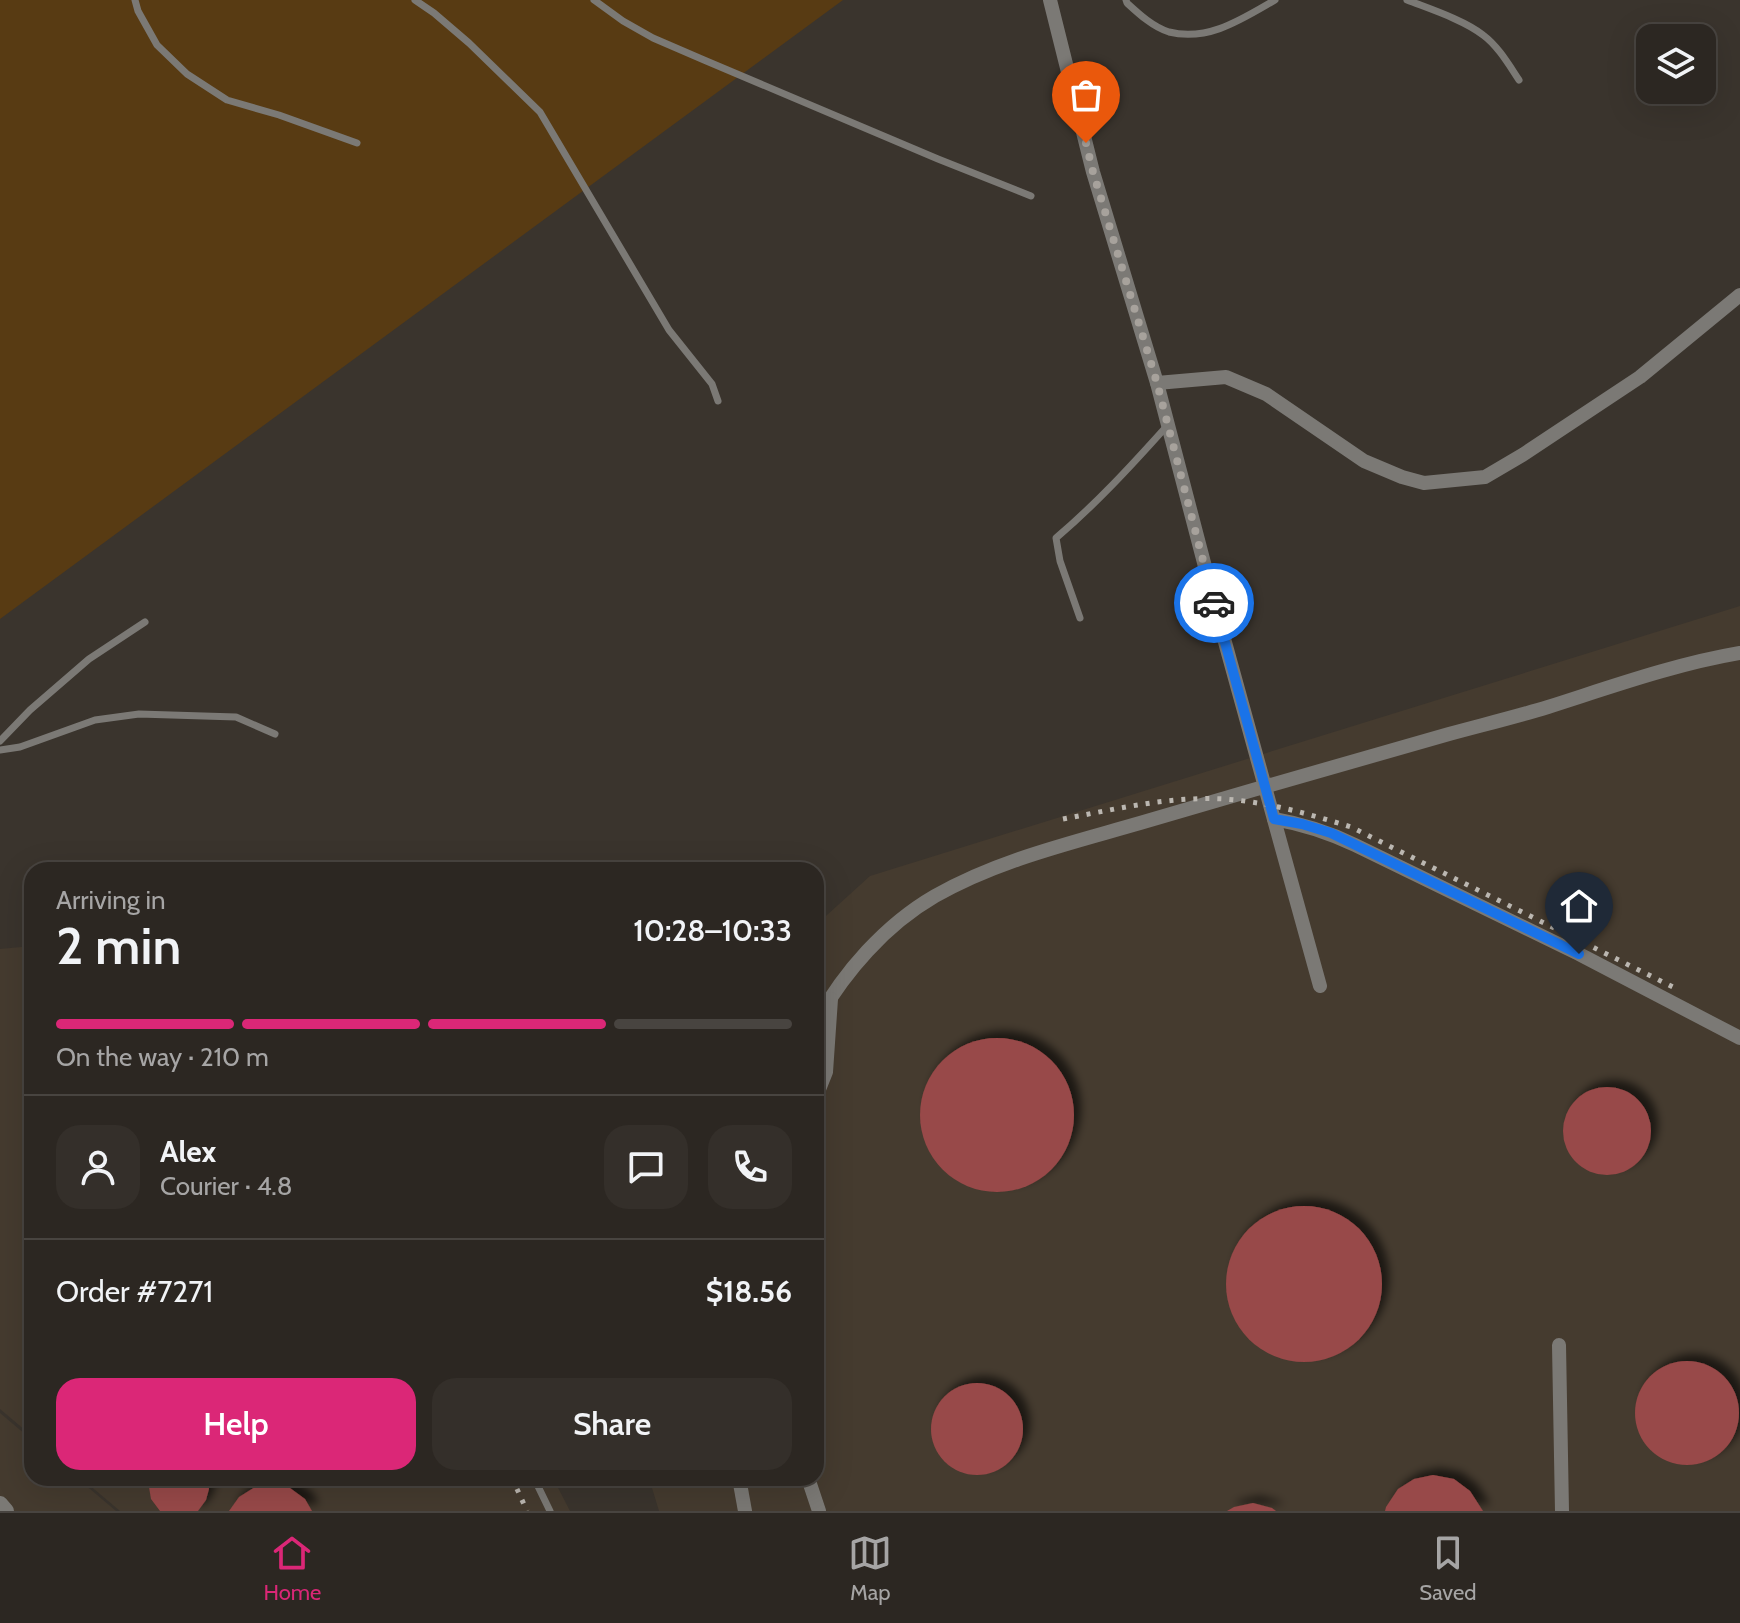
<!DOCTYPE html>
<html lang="en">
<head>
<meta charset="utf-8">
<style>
	body { margin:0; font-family:Cabin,sans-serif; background:#342f2a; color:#f1f3f6; height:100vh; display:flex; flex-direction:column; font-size:30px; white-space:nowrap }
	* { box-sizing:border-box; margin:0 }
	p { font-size:26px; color:#a6a5a5 }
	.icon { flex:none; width:44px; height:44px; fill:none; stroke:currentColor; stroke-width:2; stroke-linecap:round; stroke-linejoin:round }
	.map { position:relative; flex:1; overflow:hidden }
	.panel { position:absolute; left:24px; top:862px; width:800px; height:624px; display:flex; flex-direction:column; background:#2c2722; border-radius:24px; box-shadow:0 8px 32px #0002,0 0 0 2px #484440 }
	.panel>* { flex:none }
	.tools { position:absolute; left:1636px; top:24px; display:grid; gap:16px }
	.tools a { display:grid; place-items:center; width:80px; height:80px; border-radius:16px; background:#2c2722; box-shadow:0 8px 32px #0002,0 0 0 2px #484440; font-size:40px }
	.pin { position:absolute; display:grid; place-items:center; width:68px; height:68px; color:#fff; margin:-82px -34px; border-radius:50% 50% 50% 0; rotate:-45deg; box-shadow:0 0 8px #0007 }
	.pin .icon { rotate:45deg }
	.courier { position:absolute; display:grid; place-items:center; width:80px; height:80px; margin:-40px; border:6px solid #1a73e8; border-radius:50%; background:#fff; color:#222; box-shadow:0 2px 10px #0007 }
	.overview em { font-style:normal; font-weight:600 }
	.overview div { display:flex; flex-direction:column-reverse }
	.overview { display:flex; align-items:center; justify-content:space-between; height:136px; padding:0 32px }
	h1 { font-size:52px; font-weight:600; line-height:60px }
	.bar { display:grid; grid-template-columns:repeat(4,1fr); gap:12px 8px; align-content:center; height:96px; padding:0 32px }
	.bar i { height:10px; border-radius:6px; background:#484440 }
	.bar .active { background:#db2777 }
	.bar p { grid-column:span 4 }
	.line { display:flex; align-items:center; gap:20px; padding:0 32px; border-top:2px solid #484440 }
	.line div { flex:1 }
	.round { display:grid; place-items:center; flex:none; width:84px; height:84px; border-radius:24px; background:#342f2a }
	.primary-button { display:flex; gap:16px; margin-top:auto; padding:16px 32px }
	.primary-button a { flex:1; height:92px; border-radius:24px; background:#db2777; color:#fff; font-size:32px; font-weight:600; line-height:92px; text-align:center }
	.primary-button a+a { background:#342f2a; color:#f1f3f6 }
	.menu { display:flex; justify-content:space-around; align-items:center; height:112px; border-top:2px solid #484440; background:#2c2722; font-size:22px; color:#a6a5a5 }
	.menu a { display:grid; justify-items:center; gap:4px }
	.menu .active { color:#db2777 }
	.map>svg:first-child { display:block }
</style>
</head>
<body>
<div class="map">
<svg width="1740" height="1511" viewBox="0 0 1740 1511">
	<defs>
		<filter id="shadow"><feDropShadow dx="7" dy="-7" stdDeviation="4" flood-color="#0009"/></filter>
	</defs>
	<rect width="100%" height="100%" fill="#3a342d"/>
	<g fill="#453b2f">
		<path d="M1740 606V1511H659L649 1478H816V925L870 876Z"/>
		<path d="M32 946V1436L0 1409V949Z"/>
		<path d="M0 1413 32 1440V1478H77L116 1511H0Z"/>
		<path d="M81 1478H553L570 1511H120Z"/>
	</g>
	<path fill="#583b13" d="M0 0H843L0 619Z"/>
	<g fill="#984848" filter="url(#shadow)">
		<circle cx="997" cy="1115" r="77"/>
		<circle cx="1607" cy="1131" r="44"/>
		<circle cx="1304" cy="1284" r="78"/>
		<circle cx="1687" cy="1413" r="52"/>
		<circle cx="977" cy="1429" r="46"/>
		<path d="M1433 1475 1454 1479 1470 1491 1483 1511H1385L1386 1507 1398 1489 1414 1479Z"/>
		<path d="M151 1478H207L209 1489 206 1500 198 1511H160L151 1499 149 1487Z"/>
		<path d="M272 1484 290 1488 305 1499 312 1511H229L239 1497 255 1487Z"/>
		<path d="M1253 1503 1272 1508 1276 1511H1227L1234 1507Z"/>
	</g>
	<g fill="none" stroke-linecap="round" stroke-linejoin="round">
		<g stroke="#7b7975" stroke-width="7">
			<path d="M135 0 138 11 157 45 187 74 227 100 279 115 357 143"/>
			<path d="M415 0 434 13 469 43 540 112 669 330 712 384 718 401"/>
			<path d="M594 0 623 21 653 38 704 60 938 159 1031 196"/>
			<path d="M1126 0 1127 3C1139 14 1153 27 1169 32 1208 42 1242 19 1275 0"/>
			<path d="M1407 0C1430 9 1464 20 1483 35 1498 46 1509 65 1519 80"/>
			<path d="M1080 618 1060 561 1056 538C1096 504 1131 466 1166 427"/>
			<path d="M0 741 30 710 89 659 145 622"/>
			<path d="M0 750 20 747 95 720 139 714 236 717 275 734"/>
			<path d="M534 1478 550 1511"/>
		</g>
		<g stroke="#7b7975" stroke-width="14">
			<path d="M1050 0 1093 172 1157 383 1220 624 1320 986"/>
			<path d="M1157 383 1226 377 1266 394 1364 461 1402 477 1424 483 1485 477 1524 454 1640 377 1740 295"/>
			<path d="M1274 819C1303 824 1328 832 1355 845L1579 954 1740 1038"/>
			<path d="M816 1022C844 972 885 925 935 896 998 860 1071 843 1140 823 1243 793 1345 763 1449 734 1482 725 1515 717 1548 707 1611 687 1675 664 1740 653"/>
			<path d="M816 1097 826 1072 831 999"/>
			<path d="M1559 1345 1562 1511"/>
			<path d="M739 1478 745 1511"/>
			<path d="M808 1478 819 1511"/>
		</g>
		<path stroke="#7b7975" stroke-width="16" d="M0 1504 6 1511"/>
		<g stroke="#bbb7b1" stroke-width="5" stroke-dasharray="4 8" stroke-linecap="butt">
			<path d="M1063 819C1116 809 1170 796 1224 799 1268 802 1309 814 1351 827L1679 990"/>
			<path d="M512 1478 527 1511"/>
		</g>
	</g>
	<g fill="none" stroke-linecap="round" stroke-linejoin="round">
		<path stroke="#a7a29c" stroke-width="8" stroke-dasharray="0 14.4" d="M1086 143 1093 172 1157 383 1214 603"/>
		<path stroke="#1a73e8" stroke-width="10" d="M1214 603 1274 819 1302 824 1331 833 1579 954"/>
	</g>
</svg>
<div class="tools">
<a><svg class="icon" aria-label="layers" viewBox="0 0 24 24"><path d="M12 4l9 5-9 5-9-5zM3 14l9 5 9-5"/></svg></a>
</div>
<div class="pin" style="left:1086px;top:143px;background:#ea580c"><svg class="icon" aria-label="bag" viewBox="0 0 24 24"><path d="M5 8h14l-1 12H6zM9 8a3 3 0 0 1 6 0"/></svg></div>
<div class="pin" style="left:1579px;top:954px;background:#1f2937"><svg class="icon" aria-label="home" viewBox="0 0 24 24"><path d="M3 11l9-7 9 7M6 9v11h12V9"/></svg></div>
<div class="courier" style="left:1214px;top:603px"><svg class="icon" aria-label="car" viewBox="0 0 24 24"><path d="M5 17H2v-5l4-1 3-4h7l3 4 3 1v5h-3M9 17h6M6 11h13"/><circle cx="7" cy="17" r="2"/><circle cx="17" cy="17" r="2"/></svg></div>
<section class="panel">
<div class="overview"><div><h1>2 min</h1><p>Arriving in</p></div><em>10:28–10:33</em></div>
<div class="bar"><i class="active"></i><i class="active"></i><i class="active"></i><i></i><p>On the way · 210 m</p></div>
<div class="line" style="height:144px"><a class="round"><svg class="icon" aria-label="person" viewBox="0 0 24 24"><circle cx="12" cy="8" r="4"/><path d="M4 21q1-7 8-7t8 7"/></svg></a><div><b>Alex</b><p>Courier · 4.8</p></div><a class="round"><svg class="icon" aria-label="chat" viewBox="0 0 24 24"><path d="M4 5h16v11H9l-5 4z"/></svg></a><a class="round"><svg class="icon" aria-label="phone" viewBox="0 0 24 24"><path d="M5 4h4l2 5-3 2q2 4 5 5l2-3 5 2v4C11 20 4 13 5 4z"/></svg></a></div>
<div class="line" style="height:104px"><div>Order #7271</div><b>$18.56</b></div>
<div class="primary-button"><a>Help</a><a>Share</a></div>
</section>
</div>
<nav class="menu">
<a class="active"><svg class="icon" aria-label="home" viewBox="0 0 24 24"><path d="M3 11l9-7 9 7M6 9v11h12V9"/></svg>Home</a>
<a><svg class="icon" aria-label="map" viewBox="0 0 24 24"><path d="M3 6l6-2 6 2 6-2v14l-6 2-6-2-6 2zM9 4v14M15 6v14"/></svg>Map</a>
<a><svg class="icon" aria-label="saved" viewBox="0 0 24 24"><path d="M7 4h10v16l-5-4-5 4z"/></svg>Saved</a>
</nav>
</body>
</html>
